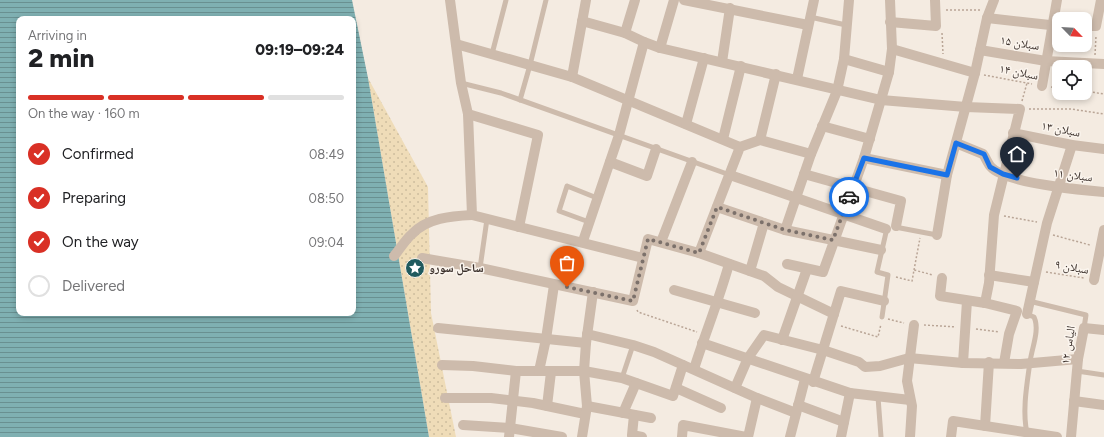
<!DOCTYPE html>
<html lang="en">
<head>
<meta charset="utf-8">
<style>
	body { margin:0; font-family:Figtree,"Noto Naskh Arabic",sans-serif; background:#f6f6f6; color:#202124; height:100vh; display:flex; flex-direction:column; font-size:15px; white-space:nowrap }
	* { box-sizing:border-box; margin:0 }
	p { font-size:13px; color:#757577 }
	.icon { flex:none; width:22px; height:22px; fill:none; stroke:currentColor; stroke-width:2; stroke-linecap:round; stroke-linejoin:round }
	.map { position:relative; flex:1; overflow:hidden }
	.panel { position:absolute; left:16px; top:16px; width:340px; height:300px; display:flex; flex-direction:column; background:#fff; border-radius:8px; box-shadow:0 2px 6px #0003 }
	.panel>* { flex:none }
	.needle { width:26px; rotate:115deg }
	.fabs { position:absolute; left:1052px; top:12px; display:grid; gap:8px }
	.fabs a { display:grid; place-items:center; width:40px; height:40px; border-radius:8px; background:#fff; box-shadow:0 2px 6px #0003; font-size:20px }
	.pin { position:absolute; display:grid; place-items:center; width:34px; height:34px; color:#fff; margin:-41px -17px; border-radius:50% 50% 50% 0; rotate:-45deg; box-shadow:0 0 4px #0007 }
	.pin .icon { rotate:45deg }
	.courier { position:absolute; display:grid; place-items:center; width:40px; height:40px; margin:-20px; border:3px solid #1a73e8; border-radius:50%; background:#fff; color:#222; box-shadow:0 1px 5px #0007 }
	.headline em { font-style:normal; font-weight:800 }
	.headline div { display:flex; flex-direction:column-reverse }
	.headline { display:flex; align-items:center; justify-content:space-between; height:68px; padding:0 12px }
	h1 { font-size:26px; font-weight:800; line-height:30px }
	.bar { display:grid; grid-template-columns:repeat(4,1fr); gap:6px 4px; align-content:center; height:48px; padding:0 12px }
	.bar i { height:5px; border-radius:3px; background:#e0e0e0 }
	.bar .active { background:#d93025 }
	.bar p { grid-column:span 4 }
	ol { padding:0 12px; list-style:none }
	li { display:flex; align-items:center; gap:12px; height:44px }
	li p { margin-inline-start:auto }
	li .icon { padding:4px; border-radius:50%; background:#d93025; color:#fff; stroke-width:4 }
	li:last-child { color:#757577 }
	li i { width:22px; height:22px; border:2px solid #e0e0e0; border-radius:50% }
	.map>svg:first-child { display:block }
</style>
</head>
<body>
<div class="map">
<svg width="1104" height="437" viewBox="0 0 1104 437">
	<defs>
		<pattern id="sand-dots" width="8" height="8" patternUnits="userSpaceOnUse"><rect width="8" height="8" fill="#efdcb8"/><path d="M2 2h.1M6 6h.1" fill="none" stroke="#cebd9e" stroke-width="1.8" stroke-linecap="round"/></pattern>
		<pattern id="water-rules" width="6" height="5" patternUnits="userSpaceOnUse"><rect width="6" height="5" fill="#7fb0b2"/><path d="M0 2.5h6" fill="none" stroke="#699091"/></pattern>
	</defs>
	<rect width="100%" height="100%" fill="#f4ebe1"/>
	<path fill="url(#sand-dots)" d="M368 78 428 187 431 313 456 437H429Z"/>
	<path fill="url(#water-rules)" fill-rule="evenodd" d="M0 0H352L368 78 429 437H0ZM19 19H353V313H19Z"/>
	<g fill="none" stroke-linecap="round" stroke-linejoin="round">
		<g stroke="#b9a596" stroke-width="1.5" stroke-dasharray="2 2" stroke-linecap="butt">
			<path d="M946 10H980"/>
			<path d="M942 33 943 54"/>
			<path d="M1095 55 1096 36"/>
			<path d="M984 75 1032 84"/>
			<path d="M1051 87 1059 88"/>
			<path d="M1085 91 1104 94"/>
			<path d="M1022 101 1027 83"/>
			<path d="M1029 109H1071L1104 114"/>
			<path d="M1004 216 1037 222"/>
			<path d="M1053 235 1090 245"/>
			<path d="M914 270 920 238"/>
			<path d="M1046 272 1084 278"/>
			<path d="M896 277 912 281 914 270 933 275"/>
			<path d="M637 310 638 312 697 332"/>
			<path d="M888 319 904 323"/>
			<path d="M924 325 956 327"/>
			<path d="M841 326 878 337 881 324"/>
			<path d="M976 329 999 332"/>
		</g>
		<g stroke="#cdbbac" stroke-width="5">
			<path d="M810 17 846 25"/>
			<path d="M492 54 506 0"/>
			<path d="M461 83 501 93 730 175"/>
			<path d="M520 100 530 65 546 0"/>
			<path d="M589 222 559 211 567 186 597 198"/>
			<path d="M895 227 937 235"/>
			<path d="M480 268 487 219"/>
			<path d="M1029 301 1086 315 1084 328"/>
			<path d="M1026 314 1034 317C1040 330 1032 347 1030 362 1027 384 1022 411 1027 433"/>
			<path d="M882 317 888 275 877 272 887 228"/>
			<path d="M1077 371 1104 375"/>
			<path d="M622 378 633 345"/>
			<path d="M878 397 881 437"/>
		</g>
		<g stroke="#cdbbac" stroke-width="10">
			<path d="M450 0 461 83 468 114 472 215 643 258"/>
			<path d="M684 0 808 25"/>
			<path d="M987 18 1059 26"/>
			<path d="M582 21 625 33 644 42"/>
			<path d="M890 22 936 26 935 0"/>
			<path d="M1085 26H1096L1101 0"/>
			<path d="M625 33 635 0"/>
			<path d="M456 44 572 77 740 147"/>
			<path d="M660 48 674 0"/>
			<path d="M892 49 975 73"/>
			<path d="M980 50 1046 61 1104 64"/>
			<path d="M844 59 889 72"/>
			<path d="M722 62 730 8"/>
			<path d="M572 77 586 0"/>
			<path d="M797 79 814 0"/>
			<path d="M1042 86 1057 0"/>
			<path d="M468 114 538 135 519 227"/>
			<path d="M686 124 704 58"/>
			<path d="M822 126 870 139"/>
			<path d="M1013 133 1072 145 1104 149"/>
			<path d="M723 139 741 66"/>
			<path d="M760 140 776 74"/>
			<path d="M956 143 983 154C986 158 988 164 991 167 1005 183 1081 190 1104 192"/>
			<path d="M864 158 947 175"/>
			<path d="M610 162 647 176 656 149"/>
			<path d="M804 174 901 201 896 226"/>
			<path d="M730 175 886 229"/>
			<path d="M717 207 785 230 881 250"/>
			<path d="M785 230 811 154 837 91 844 59 849 0"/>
			<path d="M937 235 947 175 975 73 987 18 994 0"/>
			<path d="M583 241 619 135 644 42 660 48 881 100 966 107 1020 109 994 215 989 283 985 303"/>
			<path d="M661 242 692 162"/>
			<path d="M699 253 764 276 778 287 834 314"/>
			<path d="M394 256C400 249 405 240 412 234 427 218 451 216 472 215"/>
			<path d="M422 258 480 268 633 301 648 239 699 253 740 147 760 140 811 154"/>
			<path d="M787 264 823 272 864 158 889 72 892 49 890 0"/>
			<path d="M750 271 764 223"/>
			<path d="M989 275 1034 282"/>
			<path d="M942 278 940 296 985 303 1017 311 1009 334 1004 363"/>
			<path d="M1094 280 1104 230"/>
			<path d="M674 290 755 313"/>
			<path d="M1027 314 1047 223 1072 145"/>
			<path d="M438 328 586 343"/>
			<path d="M587 334 633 345 654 352 757 398 796 413"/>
			<path d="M782 340 807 269"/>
			<path d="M702 343 850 393 910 400"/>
			<path d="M963 363 967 301"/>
			<path d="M442 365 473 366 516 371H584L622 378 673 396 683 365"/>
			<path d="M694 369C705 334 719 300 729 264"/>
			<path d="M539 371 546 339 554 285"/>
			<path d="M813 382 841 291 884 301"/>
			<path d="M676 388 721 408"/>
			<path d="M735 388 748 358 764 335 823 350 859 362 865 367 880 366 909 358 963 363 1021 364 1078 359"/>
			<path d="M445 398H491L533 403 585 414"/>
			<path d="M1074 401 1104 405"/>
			<path d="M798 405 844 422"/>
			<path d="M547 406 551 372"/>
			<path d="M587 406 651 418"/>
			<path d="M623 413 636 383"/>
			<path d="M634 415 632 435 642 437"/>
			<path d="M463 425 510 428 562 437"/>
			<path d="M985 426 989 362"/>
			<path d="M509 437 516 371"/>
			<path d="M582 437 587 406 584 371 586 343 593 292"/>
			<path d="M682 437 683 425 746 437"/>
			<path d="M748 437 757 398"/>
			<path d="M790 437 805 379"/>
			<path d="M841 437 850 393"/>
			<path d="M910 437 912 406 907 381 914 325"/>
			<path d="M951 437 953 421 1057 437"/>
			<path d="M1071 437 1078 359 1084 328 1104 330"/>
		</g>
	</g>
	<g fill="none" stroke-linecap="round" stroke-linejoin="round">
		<path stroke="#7c716b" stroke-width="4" stroke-dasharray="0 7.2" d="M567 287 633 301 648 239 699 253 717 207 785 230 833 240 849 197"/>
		<path stroke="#1a73e8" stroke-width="5" d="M849 197 864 158 947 175 956 143 984 154 990 167 1003 174 1017 178"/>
	</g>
	<defs>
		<g id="sight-disc" transform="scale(1)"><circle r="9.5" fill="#1f5a5e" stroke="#fbf5ee"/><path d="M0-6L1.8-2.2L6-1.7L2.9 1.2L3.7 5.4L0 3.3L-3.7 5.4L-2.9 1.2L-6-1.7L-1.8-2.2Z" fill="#fff"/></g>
	</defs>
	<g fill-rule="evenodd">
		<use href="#sight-disc" x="415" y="268"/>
	</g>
	<g text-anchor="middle" stroke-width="3" stroke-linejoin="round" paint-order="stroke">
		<g font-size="12" fill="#3b302b" stroke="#fbf5ee">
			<text transform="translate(1020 43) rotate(9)" y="4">سبلان ۱۵</text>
			<text transform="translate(1019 72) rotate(11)" y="4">سبلان ۱۴</text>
			<text transform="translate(1061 129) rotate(11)" y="4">سبلان ۱۳</text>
			<text transform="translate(1073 175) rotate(7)" y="4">سبلان ۱۱</text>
			<text transform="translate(1072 267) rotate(10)" y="4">سبلان ۹</text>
			<text transform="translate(1068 345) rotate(-81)" y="4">الیاس ۱۲</text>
		</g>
		<g font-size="12" font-weight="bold" fill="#3b302b" stroke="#fbf5ee" text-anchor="start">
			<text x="429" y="272">ساحل سورو</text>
		</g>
	</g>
</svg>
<div class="fabs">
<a><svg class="needle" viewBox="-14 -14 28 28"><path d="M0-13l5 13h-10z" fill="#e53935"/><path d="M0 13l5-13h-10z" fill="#757577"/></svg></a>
<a><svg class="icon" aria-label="locate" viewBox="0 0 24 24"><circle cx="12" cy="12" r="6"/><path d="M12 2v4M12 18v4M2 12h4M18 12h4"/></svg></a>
</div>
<div class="pin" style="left:567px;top:287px;background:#ea580c"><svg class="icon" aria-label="bag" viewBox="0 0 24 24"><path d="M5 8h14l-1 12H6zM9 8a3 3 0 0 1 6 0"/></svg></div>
<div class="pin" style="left:1017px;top:178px;background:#1f2937"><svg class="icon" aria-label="home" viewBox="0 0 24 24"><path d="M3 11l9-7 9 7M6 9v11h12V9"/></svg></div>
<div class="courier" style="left:849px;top:197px"><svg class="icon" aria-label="car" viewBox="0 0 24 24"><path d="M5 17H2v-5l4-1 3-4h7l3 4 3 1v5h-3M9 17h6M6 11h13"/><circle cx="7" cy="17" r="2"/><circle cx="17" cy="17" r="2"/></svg></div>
<section class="panel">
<div class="headline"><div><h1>2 min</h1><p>Arriving in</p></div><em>09:19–09:24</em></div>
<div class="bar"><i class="active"></i><i class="active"></i><i class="active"></i><i></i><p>On the way · 160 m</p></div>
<ol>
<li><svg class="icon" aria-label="check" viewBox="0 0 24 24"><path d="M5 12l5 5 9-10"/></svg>Confirmed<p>08:49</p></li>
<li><svg class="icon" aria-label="check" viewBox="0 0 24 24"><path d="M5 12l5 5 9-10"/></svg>Preparing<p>08:50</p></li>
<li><svg class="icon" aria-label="check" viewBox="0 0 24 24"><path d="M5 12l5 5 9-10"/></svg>On the way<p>09:04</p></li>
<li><i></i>Delivered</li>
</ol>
</section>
</div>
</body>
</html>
